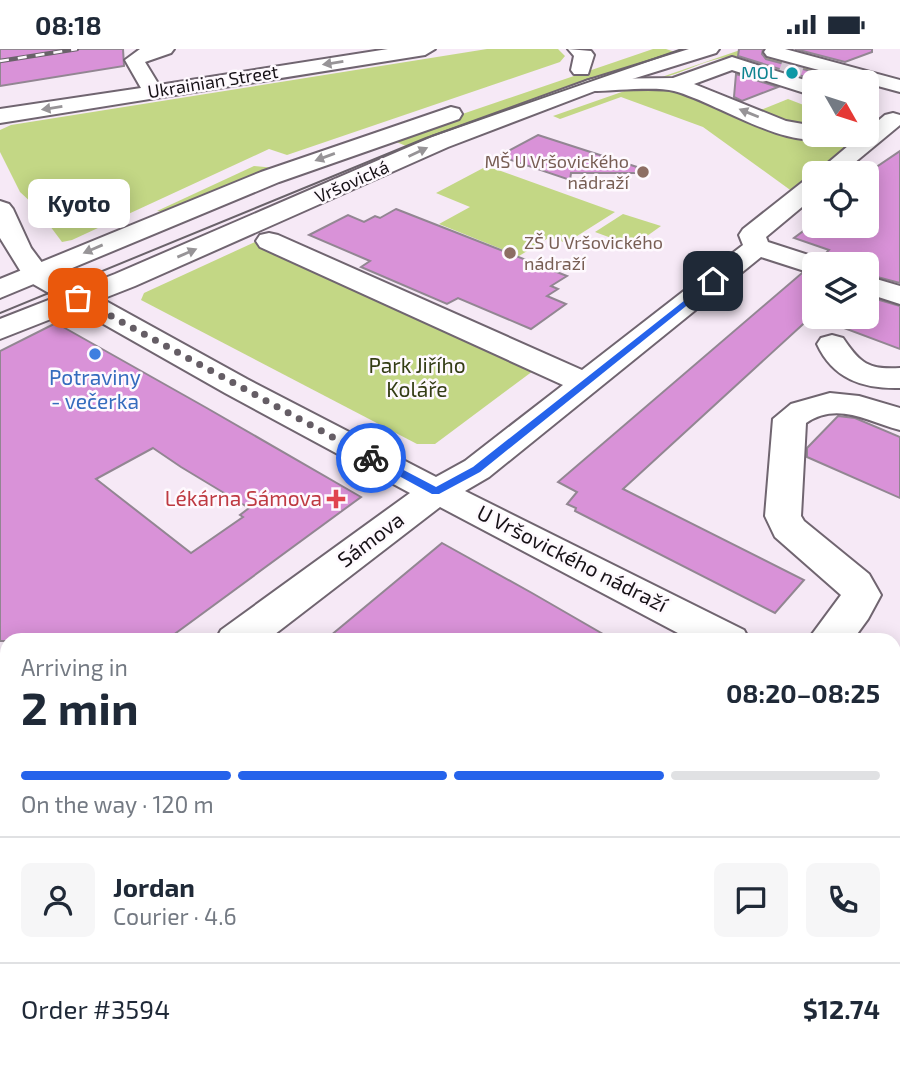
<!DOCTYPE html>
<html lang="en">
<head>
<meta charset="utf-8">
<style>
	body { margin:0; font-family:"Exo 2",sans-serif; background:#f6f6f7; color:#1f2937; height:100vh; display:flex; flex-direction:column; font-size:26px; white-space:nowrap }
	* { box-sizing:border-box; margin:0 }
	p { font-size:23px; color:#747a83 }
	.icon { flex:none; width:38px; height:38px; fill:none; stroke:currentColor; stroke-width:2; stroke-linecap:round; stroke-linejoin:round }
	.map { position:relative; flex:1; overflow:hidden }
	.details { position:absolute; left:0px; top:584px; width:901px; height:436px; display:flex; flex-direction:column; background:#fff; border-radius:21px 21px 0 0; box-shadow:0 4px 18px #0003 }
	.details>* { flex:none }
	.needle { width:46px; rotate:129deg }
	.buttons { position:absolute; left:802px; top:21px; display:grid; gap:14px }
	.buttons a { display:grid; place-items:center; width:77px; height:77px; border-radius:10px; background:#fff; box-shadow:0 4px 18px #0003; font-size:35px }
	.pin { position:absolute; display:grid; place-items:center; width:60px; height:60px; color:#fff; margin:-30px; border-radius:14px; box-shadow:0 4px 10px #0006 }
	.courier { position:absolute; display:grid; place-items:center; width:70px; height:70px; margin:-35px; border:5px solid #2563eb; border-radius:50%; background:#fff; color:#222; box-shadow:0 2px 9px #0007 }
	.bubble { position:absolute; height:49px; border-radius:10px; background:#fff; box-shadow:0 4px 18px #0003; font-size:23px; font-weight:700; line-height:49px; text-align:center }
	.overview em { font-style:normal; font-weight:700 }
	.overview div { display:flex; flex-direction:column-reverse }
	.overview { display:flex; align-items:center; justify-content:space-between; height:119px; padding:0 21px }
	h1 { font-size:46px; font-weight:700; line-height:52px }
	.bar { display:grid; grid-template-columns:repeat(4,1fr); gap:10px 7px; align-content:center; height:84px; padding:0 21px }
	.bar i { height:9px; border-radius:5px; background:#e0e1e3 }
	.bar .on { background:#2563eb }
	.bar p { grid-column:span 4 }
	.line { display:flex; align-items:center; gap:18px; padding:0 21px; border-top:2px solid #e0e1e3 }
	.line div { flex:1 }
	.round { display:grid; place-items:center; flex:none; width:74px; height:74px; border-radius:10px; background:#f6f6f7 }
	.status { display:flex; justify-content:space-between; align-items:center; height:49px; padding:0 35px; background:#fff; direction:ltr }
	.status svg { height:19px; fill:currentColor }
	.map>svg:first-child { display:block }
</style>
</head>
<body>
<div class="status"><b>08:18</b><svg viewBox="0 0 49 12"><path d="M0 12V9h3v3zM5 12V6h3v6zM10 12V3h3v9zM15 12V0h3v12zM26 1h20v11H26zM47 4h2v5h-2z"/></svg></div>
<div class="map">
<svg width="900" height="1020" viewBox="0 0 900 1020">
	<rect width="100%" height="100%" fill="#f6e9f6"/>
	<g fill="#c3d785">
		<path d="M487 0H558L565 7 560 13 287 106 269 100 72 191 62 193 35 157 20 143 0 103V81L11 76Z"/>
		<path d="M653 0H666L678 4 411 99 389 90Z"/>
		<path d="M743 0 830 23 835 29C823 35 760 9 740 8 712 5 683 26 656 30Z"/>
		<path d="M636 38H664L817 87 864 86 793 143 703 78 621 48 560 70 553 67Z"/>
		<path d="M788 50 814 60V78L786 73 758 62Z"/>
		<path d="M254 117 276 119 163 163 157 162Z"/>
		<path d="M487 117 615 163 566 194 550 188 519 207 439 175 470 158 436 144Z"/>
		<path d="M623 165 661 177 633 197 595 183Z"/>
		<path d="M255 193 537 319 435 395H417L141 251 144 244Z"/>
		<path d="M7 1009V1013H349L342 1020H0V1015Z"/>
	</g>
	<path fill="#9db353" d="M405 1013H515L507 1020H396Z"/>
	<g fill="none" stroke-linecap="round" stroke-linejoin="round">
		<g fill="#5299de" fill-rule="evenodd">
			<path d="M900 791V806L894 809V794Z"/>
			<path d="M539 1013H563L558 1020H535Z"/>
		</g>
	</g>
	<g fill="#d992d8" stroke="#928692" stroke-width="2" fill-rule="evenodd">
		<path d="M0 0H123L124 17 0 37Z"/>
		<path d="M739 0H763L762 5 766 10 818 24 805 28 738 7Z"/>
		<path d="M795 0H872V3L845 13Z"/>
		<path d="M736 25 778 38 742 52 734 48Z"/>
		<path d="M538 86 637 118 636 124H571L570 131 499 107Z"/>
		<path d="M900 102V234L866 225V215H830L822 208 829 201 794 189 814 174V177H866V125Z"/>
		<path d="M396 160 567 227 551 237 558 240 547 247 566 255 531 280 458 249 447 255 361 218 370 212 309 186 348 166 364 173 375 167 380 169Z"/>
		<path d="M802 224 814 227V268H866V247L900 257V300L812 267 623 440 804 531 775 564 575 462 576 459 567 455 577 443 558 433Z"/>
		<path d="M56 274 205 358 361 448 165 592H0V302ZM153 399 181 418 249 459 240 466 243 468 191 504 96 430Z"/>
		<path d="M838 367 855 369 900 388V449L807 408V399Z"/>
		<path d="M442 494 532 544 615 592H324Z"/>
	</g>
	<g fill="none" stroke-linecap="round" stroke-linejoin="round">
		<path stroke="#d5c9d5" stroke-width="22" stroke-dasharray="22 11" stroke-linecap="butt" d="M780 19 805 28"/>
		<g stroke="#706570" stroke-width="4">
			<g id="minor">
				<path d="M140 0H174L171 4 145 13 159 36 388 0H435L425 6 0 74V60L141 39 125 11Z"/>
				<path d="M568 0 591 2 594 6 588 25H574L571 21 574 7Z"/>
				<path d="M766 0H785L900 31V43L767 7 764 3Z"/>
				<path d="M732 8 814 34V47L732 21 694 35 786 72 814 77V86H824L822 89C783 99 713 52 674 42 655 37 614 42 593 42L586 40 583 36 586 32 593 30 673 29Z"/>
				<path d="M893 64 900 66V76L842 124H816L861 86H866V82L885 66Z"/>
				<path d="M814 129V148L766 188 768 193 824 211 827 215H814V225L761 208 489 428 465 442 744 581 750 592H693L440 458 266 592H215L221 581 410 444 225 344 26 231 0 189V152L9 155 13 160 31 199 46 219 247 330 436 428 465 412 563 336 260 198 256 192 260 186 269 184 278 186 582 321 743 196 739 186 743 180 805 131Z"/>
				<path d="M866 227 900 237V255L866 244Z"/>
				<path d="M832 286 843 289C860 314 868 321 900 319V339C863 340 833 330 817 295L821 289Z"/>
				<path d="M830 344 859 347 900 359V381C868 373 838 352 806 374L801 467 804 472 869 525 881 546 868 570 852 592H807L841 546 775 488 765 467 773 370 791 355Z"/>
				<path d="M894 661 900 663V701L894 699Z"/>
				<path d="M7 743V787L0 790V746Z"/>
				<path d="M894 946 900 948V1004L894 1002Z"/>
				<path d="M611 1013H677L674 1020H608Z"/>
				<path d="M830 1013H888L886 1020H828Z"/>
			</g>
		</g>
		<g stroke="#706570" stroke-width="4">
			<g id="major">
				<path d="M689 0H719L716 4 600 40 448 98 135 237 0 290V270L115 225 432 88 586 32Z"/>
				<path d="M451 58 459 60 462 65 459 70 279 133 0 249V230L261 123Z"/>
			</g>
		</g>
		<use href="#minor" fill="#fff" fill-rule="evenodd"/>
		<use href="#major" fill="#fff" fill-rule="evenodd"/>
		<path stroke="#6a626a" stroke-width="2" d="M0 264 426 89 682 0"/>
		<g stroke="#6a626a" stroke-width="4.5">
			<path id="rail" d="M0 12 77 0"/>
		</g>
		<use href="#rail" stroke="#fef9fe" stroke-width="2.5" stroke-dasharray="9" stroke-linecap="butt"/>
	</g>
	<defs><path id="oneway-solid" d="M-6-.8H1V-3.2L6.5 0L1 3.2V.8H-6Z" transform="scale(1.75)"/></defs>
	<g fill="#979497">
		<use href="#oneway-solid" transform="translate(333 14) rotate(171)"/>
		<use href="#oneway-solid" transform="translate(52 59) rotate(171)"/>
		<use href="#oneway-solid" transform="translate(749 64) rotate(-158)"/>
		<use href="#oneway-solid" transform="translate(418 103) rotate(-25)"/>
		<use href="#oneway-solid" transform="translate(325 108) rotate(160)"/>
		<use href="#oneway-solid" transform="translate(93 200) rotate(157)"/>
		<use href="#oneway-solid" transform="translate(187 204) rotate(-23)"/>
	</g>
	<path fill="#2563eb" d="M713 229 716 233 480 423 439 445H432L366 409 375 406 436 438 473 418Z"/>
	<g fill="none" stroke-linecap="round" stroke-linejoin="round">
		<path stroke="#655d65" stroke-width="7" stroke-dasharray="0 12.6" d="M78 249 371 409"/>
	</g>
	<circle fill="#0f9aa8" stroke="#fef9fe" stroke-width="2.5" cx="792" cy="24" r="7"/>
	<g fill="#8d6e63" stroke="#fef9fe" stroke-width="2.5">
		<circle cx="643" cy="123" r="7"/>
		<circle cx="510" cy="204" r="7"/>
	</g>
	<circle fill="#3f7fe0" stroke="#fef9fe" stroke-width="2.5" cx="95" cy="305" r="7"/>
	<path fill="#e0444e" stroke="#fef9fe" stroke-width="2.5" d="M332.5 439.5h7v7h7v7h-7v7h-7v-7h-7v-7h7z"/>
	<g text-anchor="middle" stroke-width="5" stroke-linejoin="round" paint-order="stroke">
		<g font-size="18" fill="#0d838f" stroke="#fef9fe" text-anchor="end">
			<text x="778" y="30">MOL</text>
		</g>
		<g font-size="18" fill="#171217" stroke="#fef9fe">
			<text transform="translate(213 33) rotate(-9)" y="6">Ukrainian Street</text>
			<text transform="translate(352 133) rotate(-24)" y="6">Vršovická</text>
		</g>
		<g font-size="18" fill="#785e54" stroke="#fef9fe" text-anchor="end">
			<text x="629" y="119">MŠ U Vršovického<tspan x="629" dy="21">nádraží</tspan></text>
			<text x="524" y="200" text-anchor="start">ZŠ U Vršovického<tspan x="524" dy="21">nádraží</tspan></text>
		</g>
		<g font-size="21" fill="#343d15" stroke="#fef9fe">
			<text x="417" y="324">Park Jiřího<tspan x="417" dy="24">Koláře</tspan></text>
		</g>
		<g font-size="21" fill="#366cbe" stroke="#fef9fe">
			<text x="95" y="336">Potraviny<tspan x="95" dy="24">- večerka</tspan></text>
		</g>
		<g font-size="21" fill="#be3a42" stroke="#fef9fe" text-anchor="end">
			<text x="322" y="457">Lékárna Sámova</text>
		</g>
		<g font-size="21" fill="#171217" stroke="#fef9fe">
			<text transform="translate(371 491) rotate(-37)" y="7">Sámova</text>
			<text transform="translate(572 510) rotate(27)" y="7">U Vršovického nádraží</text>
		</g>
	</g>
</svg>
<div class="buttons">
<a><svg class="needle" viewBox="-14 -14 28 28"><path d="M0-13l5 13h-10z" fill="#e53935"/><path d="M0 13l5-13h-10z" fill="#747a83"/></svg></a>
<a><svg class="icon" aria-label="locate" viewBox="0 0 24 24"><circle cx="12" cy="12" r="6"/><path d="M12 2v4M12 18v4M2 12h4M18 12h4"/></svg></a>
<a><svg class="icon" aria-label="layers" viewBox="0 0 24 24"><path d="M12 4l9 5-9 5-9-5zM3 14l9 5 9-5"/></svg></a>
</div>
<div class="pin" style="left:78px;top:249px;background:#ea580c"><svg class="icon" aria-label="bag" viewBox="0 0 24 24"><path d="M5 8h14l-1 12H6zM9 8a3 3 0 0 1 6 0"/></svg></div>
<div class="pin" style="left:713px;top:232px;background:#1f2937"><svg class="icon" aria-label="home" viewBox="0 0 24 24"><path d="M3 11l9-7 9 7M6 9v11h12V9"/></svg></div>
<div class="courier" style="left:371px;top:409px"><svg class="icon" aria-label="bike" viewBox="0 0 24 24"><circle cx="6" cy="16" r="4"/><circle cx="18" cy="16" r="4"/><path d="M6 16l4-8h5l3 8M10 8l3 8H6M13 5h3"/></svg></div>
<div class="bubble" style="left:28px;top:130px;width:102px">Kyoto</div>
<section class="details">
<div class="overview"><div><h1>2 min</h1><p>Arriving in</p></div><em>08:20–08:25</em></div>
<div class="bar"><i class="on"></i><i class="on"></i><i class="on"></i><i></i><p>On the way · 120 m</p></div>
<div class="line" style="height:126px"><a class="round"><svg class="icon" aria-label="person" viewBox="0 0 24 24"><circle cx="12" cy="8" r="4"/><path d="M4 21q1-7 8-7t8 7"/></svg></a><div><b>Jordan</b><p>Courier · 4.6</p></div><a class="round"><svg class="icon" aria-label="chat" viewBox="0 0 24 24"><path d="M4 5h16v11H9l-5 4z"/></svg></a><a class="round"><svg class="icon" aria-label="phone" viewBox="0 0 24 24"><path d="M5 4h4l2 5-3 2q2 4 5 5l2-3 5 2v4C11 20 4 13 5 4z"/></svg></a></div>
<div class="line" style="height:91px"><div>Order #3594</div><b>$12.74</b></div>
</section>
</div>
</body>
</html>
